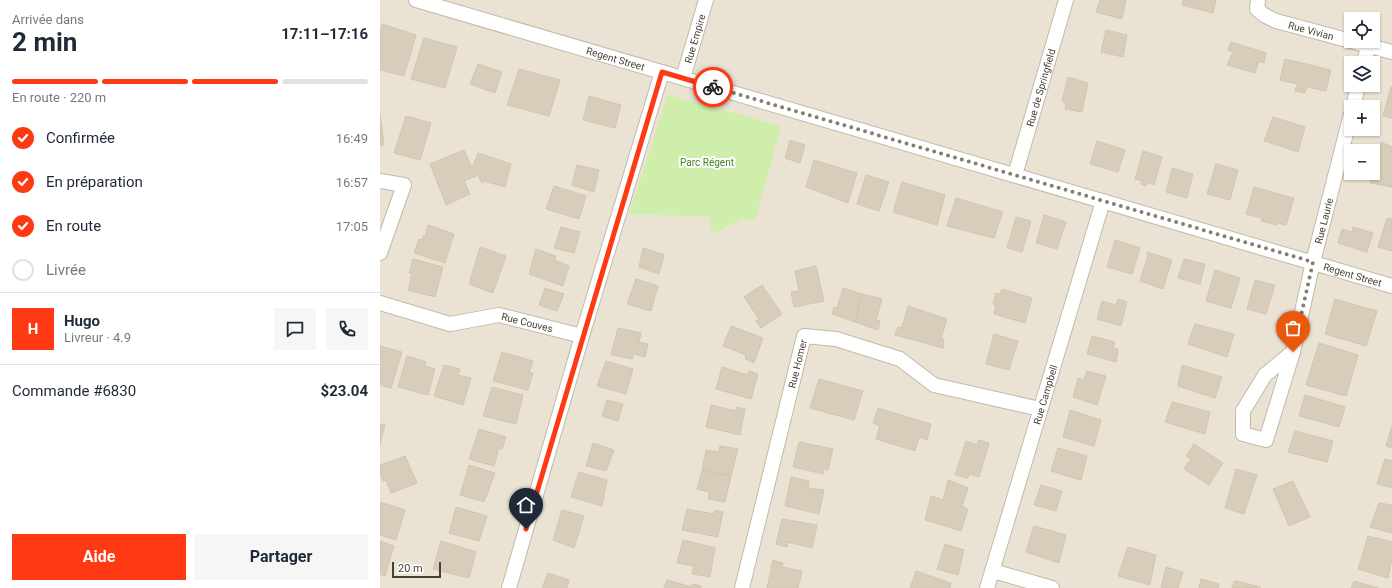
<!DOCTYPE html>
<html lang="fr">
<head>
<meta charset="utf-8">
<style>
	body { margin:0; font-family:Roboto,sans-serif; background:#f6f6f7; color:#1f2937; height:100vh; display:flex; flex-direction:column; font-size:15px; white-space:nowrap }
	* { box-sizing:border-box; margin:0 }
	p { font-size:13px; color:#747a83 }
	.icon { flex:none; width:22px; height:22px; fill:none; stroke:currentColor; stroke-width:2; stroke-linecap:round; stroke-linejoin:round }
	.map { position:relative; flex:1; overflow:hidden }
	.sheet { display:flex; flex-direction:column; background:#fff; width:380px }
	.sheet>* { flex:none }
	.tools { position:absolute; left:964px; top:12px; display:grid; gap:8px }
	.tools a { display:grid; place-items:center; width:36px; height:36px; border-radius:0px; background:#fff; box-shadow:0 1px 3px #0004; font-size:20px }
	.scale { position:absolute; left:12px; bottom:10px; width:49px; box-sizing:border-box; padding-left:4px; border:2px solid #494135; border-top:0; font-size:11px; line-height:14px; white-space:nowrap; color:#494135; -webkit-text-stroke:3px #fff; paint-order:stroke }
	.pin { position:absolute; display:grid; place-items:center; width:34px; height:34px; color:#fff; margin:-41px -17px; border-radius:50% 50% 50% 0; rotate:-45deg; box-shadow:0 0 4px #0007 }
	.pin .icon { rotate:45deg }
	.courier { position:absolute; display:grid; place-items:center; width:40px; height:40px; margin:-20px; border:3px solid #ff3913; border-radius:50%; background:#fff; color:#222; box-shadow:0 1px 5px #0007 }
	.summary em { font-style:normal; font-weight:700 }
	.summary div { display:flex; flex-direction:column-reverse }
	.summary { display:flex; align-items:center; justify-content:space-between; height:68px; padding:0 12px }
	h1 { font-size:26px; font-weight:700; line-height:30px }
	.bar { display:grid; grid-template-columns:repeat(4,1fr); gap:6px 4px; align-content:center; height:48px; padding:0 12px }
	.bar i { height:5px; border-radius:3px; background:#e0e1e3 }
	.bar .selected { background:#ff3913 }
	.bar p { grid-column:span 4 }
	.line { display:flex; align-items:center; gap:10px; padding:0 12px; border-top:1px solid #e0e1e3 }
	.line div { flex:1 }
	.round { display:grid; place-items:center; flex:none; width:42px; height:42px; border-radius:0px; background:#f6f6f7 }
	ol { padding:0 12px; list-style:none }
	li { display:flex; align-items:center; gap:12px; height:44px }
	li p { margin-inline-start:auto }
	li .icon { padding:4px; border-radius:50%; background:#ff3913; color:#fff; stroke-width:4 }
	li:last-child { color:#747a83 }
	li i { width:22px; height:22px; border:2px solid #e0e1e3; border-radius:50% }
	.cta { display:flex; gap:8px; margin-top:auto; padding:8px 12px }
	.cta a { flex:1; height:46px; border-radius:0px; background:#ff3913; color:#fff; font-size:16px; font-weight:700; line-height:46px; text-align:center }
	.cta a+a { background:#f6f6f7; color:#1f2937 }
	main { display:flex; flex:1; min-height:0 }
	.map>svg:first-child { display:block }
</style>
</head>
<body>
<main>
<section class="sheet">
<div class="summary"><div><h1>2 min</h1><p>Arrivée dans</p></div><em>17:11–17:16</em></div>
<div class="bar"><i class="selected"></i><i class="selected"></i><i class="selected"></i><i></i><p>En route · 220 m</p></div>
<ol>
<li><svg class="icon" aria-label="check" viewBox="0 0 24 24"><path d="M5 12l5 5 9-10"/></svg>Confirmée<p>16:49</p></li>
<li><svg class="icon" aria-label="check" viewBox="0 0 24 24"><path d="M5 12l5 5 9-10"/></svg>En préparation<p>16:57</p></li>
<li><svg class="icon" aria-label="check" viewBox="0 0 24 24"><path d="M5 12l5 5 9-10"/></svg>En route<p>17:05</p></li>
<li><i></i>Livrée</li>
</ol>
<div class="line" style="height:72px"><b class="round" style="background:#ff3913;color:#fff">H</b><div><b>Hugo</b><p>Livreur · 4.9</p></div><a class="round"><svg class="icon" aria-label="chat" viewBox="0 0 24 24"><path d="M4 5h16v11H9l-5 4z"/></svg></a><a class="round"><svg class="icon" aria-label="phone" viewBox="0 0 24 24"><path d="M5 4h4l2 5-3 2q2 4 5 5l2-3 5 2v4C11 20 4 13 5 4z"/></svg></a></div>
<div class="line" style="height:52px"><div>Commande #6830</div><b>$23.04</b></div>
<div class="cta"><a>Aide</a><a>Partager</a></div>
</section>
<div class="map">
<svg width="1012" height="588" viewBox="0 0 1012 588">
	<rect width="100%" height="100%" fill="#f5f1e6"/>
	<path fill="#eae3d4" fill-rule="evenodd" d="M0 0H1012V588H0ZM971 19H993V41H971ZM971 63H993V85H971ZM971 107H993V129H971ZM971 151H993V173H971Z"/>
	<path fill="#cfeeab" d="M288 95 401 126 376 219H363L331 235V217L249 214Z"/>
	<g fill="#d8cdbb" stroke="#d3c5ad">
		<path d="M720 0H746L742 19 716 12Z"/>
		<path d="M803 0H836L833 13 802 5Z"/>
		<path d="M2 24 36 35 24 76 0 70V32Z"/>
		<path d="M726 30 747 35 743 57 721 52Z"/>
		<path d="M44 38 77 47 65 88 31 79Z"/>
		<path d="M851 42 886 53 884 63 879 61 875 73 847 65 853 52 848 50Z"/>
		<path d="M905 59 951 70 946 91 927 87 925 93 915 91 917 84 900 80Z"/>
		<path d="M98 64 122 72 115 93 90 84Z"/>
		<path d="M139 69 180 80 169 116 127 105Z"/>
		<path d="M688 77 708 83 702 112 685 109 686 103 682 101Z"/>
		<path d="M1011 87H1012V118L1003 116Z"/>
		<path d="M209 96 241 105 235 128 203 120Z"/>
		<path d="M0 114 4 145 0 146Z"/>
		<path d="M26 116 51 123 40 160 14 153Z"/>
		<path d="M893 117 925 127 918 152 884 141Z"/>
		<path d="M410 140 425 145 420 163 405 158Z"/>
		<path d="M717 141 745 150 738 172 710 164Z"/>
		<path d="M1001 142 1012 147V187L990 183Z"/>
		<path d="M84 150 92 168 98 153 131 164 125 187 104 181 102 183 98 175 84 181 90 194 66 205 50 164Z"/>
		<path d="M763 151 782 157 774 185 768 182 766 186 761 184 762 181 755 179Z"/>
		<path d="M434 160 477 173 468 203 426 187Z"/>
		<path d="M836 164 858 170 850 200 827 194Z"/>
		<path d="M197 165 219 170 214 192 192 185Z"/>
		<path d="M792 168 813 174 807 198 786 192Z"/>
		<path d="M486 175 509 182 499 211 477 204Z"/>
		<path d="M522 182 565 195 557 225 513 212Z"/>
		<path d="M174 186 206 196 199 219 166 209Z"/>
		<path d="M874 187 914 198 906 225 897 223V225L881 221 882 218 866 214Z"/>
		<path d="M576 198 623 212 614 238 567 226Z"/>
		<path d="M664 215 686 222 677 249 656 243Z"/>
		<path d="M636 217 651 221 642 252 627 248Z"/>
		<path d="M1007 218 1012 219V251L998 247Z"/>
		<path d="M48 225 74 234 65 263 34 253 39 239 42 240 44 235 45 236Z"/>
		<path d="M181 227 200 232 194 253 174 248Z"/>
		<path d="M973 227 993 233 987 252 958 243 962 229 972 232Z"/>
		<path d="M735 240 760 248 752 274 727 267Z"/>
		<path d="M100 247 126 256 113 293 89 284Z"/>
		<path d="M263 248 284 255 279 274 259 267Z"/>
		<path d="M156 249 176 256 175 260 189 266 183 286 149 274Z"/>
		<path d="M767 252 792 260 783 289 760 281 768 255Z"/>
		<path d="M33 259 63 267 55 297 28 290 31 279H30L32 274 29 273Z"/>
		<path d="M804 259 825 264 820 284 798 278Z"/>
		<path d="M436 266 444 301 414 307 411 292 419 291 415 271Z"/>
		<path d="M835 270 860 278 851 308 826 301Z"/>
		<path d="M256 279 278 286 271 311 247 304Z"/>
		<path d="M875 280 895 285 886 314 867 309Z"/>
		<path d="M382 285 402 314 381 328 376 321 379 319 364 297Z"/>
		<path d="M165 288 184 294 177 311 159 305Z"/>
		<path d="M463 288 482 294 475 322 452 314 454 307 457 308Z"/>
		<path d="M622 289 652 298 645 323 614 314 616 305 613 304 616 293 620 294Z"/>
		<path d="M482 294 502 299 496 320 500 321 498 330 475 322Z"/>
		<path d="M738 299 747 302 741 326 717 319 722 301 736 305Z"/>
		<path d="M955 299 997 311 986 346 945 334Z"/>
		<path d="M528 306 567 319 561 339H564L563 348 515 335 518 327 522 328Z"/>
		<path d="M815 324 854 334 847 357 808 344Z"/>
		<path d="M351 326 383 338 374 363 365 359 366 355 343 346Z"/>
		<path d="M238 328 261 333 259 342 268 344 265 357 254 354 252 359 231 355Z"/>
		<path d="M614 334 638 341 629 370 606 364Z"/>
		<path d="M712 336 735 342 733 348 738 349 736 362 707 354Z"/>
		<path d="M939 343 978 355 966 396 926 385Z"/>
		<path d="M0 346 22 352 11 388 0 385Z"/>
		<path d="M122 352 153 361 149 373H153L148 390 113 381Z"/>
		<path d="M27 356 46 362 45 366 55 369 48 395 18 387Z"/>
		<path d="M226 361 253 369 246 394 217 386Z"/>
		<path d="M64 365 80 369 78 375 91 378 83 405 54 396Z"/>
		<path d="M802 365 842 377 835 398 798 386Z"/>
		<path d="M342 367 367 375 369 371 378 374 371 399 336 389Z"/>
		<path d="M707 371 726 376 717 405 693 397 698 378 704 380Z"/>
		<path d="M439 379 483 391 474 420 430 408Z"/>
		<path d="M112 387 143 395 136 424 103 416Z"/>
		<path d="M925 395 965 407 959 427 919 416Z"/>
		<path d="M227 400 243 404 238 421 222 416Z"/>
		<path d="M792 402 830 412 825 434 785 422Z"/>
		<path d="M331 405 356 411V407L365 409 360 435 326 427Z"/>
		<path d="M498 408 551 424 547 440 539 437 535 451 496 439 500 426 493 423Z"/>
		<path d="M690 410 721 420 714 446 683 437Z"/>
		<path d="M0 424 5 425 0 444Z"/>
		<path d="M1012 426V448L1006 446Z"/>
		<path d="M99 429 126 437 122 449 119 448 114 466 89 459Z"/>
		<path d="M915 431 953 441 947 462 908 452Z"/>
		<path d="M599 440 609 443 599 477 589 474 588 478 575 475 586 441 597 445Z"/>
		<path d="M419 442 453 449 448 470 444 468 443 474 413 467Z"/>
		<path d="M213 443 234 450 226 471 206 466Z"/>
		<path d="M814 444 843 463 829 485 804 469 811 459 806 456Z"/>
		<path d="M340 446 358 449 351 476 322 471 326 450 339 452Z"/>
		<path d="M678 448 707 456 701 480 671 471Z"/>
		<path d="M25 456 37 483 11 493 6 480 3 481 0 474V465Z"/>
		<path d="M1005 459 1012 461V488L997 484Z"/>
		<path d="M89 465 115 473 104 502 80 495Z"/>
		<path d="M856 469 877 475 864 514 845 508Z"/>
		<path d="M322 471 351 476 345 502 328 499 330 492 317 489Z"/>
		<path d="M199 472 227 480 222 506 191 497Z"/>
		<path d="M411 477 429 481 428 488 444 490 439 514 405 506Z"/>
		<path d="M568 480 588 488 582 506 588 509 581 531 545 520 551 496 563 500Z"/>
		<path d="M913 481 930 517 909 526 893 489Z"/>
		<path d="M661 485 682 491 676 511 654 505Z"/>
		<path d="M0 502 25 510 16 540 0 535Z"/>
		<path d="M999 503 1012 505V533L990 527Z"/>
		<path d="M76 507 107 516 99 541 69 533Z"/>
		<path d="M307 509 334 514 335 510 343 512 338 537 302 530Z"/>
		<path d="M182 510 204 516 194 548 173 540Z"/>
		<path d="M402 519 437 525 432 548 407 542V547L396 544Z"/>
		<path d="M654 526 686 535 679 563 646 552Z"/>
		<path d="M988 536 1012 542V559L1008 578 978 569Z"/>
		<path d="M303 540 335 548 330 577 312 574 314 566 297 563Z"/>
		<path d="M0 541 14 546 5 576 0 574Z"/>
		<path d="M61 541 96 552 89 578 53 569Z"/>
		<path d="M565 544 584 550 578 575 557 569Z"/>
		<path d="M748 547 776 555 770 585 738 576Z"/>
		<path d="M393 560 403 563 402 567 422 571 418 588H387Z"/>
		<path d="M786 567 803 572 798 588H781Z"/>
		<path d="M536 571 571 583 570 588H530Z"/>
		<path d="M168 573 189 580 187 588H162Z"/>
		<path d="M821 579 839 584 838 588H819Z"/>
		<path d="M287 580 312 587V584L321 586V588H284Z"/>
		<path d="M855 581 881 587 852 588Z"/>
		<path d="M974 581 998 588H971Z"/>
	</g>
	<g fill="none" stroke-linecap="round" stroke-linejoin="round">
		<g stroke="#c2b9a8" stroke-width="16">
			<g id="minor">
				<path id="s1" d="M36 0 1012 286"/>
				<path id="s2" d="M878 0 877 9 884 15 896 21 1012 52"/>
				<path d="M984 63 988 47"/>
				<path id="s3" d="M303 78 326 0"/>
				<path d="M973 107 978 85"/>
				<path id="s4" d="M635 175 686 0"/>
				<path d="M0 181 24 185 0 253"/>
				<path id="s5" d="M0 303 70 324 119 315 202 336"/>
				<path id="s6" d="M913 352 885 375 863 411V434L886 440 913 352 933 262 971 114"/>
				<path d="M613 571 672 588"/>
				<path d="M129 588 202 336 282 72"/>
				<path id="s7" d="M362 588 424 336 456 339 520 359 554 385 660 409"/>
				<path id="s8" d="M607 588 723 201"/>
			</g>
		</g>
		<use href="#minor" stroke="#fff" stroke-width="14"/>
	</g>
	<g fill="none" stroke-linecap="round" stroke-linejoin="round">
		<path stroke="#857f73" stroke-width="4" stroke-dasharray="0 7.2" d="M333 87 933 262 913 352"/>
		<path stroke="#ff3913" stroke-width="5" d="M146 529 282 72 333 87"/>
	</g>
	<g text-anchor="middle" stroke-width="4" stroke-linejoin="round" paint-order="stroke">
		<g font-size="10" fill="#494135" stroke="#fff">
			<text dy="4" stroke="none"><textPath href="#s2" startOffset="68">Rue Vivian</textPath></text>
			<text dy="4" stroke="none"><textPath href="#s3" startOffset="41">Rue Empire</textPath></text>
			<text dy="4" stroke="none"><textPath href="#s1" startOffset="208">Regent Street</textPath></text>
			<text dy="4" stroke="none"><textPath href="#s4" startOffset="91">Rue de Springfield</textPath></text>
			<text dy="4" stroke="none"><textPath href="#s6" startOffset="352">Rue Laurie</textPath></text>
			<text dy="4" stroke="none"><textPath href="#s1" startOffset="976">Regent Street</textPath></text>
			<text dy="4" stroke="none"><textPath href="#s5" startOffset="152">Rue Couves</textPath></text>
			<text dy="4" stroke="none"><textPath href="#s7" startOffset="231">Rue Homer</textPath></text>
			<text dy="4" stroke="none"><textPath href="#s8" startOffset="202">Rue Campbell</textPath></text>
		</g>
		<g font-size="10" fill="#458121" stroke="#fff">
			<text x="327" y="166">Parc Régent</text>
		</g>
	</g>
</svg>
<div class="tools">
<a><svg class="icon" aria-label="locate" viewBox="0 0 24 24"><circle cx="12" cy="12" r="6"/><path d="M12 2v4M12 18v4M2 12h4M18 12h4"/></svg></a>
<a><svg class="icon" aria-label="layers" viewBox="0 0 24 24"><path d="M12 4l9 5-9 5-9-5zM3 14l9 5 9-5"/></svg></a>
<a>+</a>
<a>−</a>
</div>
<div class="scale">20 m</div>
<div class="pin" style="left:913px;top:352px;background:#ea580c"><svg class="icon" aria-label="bag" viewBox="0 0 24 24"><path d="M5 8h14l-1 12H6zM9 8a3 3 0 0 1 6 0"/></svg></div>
<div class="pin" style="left:146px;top:529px;background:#1f2937"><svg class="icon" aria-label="home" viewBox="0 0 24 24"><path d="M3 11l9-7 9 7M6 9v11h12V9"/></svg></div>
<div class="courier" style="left:333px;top:87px"><svg class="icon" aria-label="bike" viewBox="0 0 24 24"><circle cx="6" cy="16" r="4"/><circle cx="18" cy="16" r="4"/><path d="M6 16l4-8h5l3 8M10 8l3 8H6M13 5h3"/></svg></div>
</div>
</main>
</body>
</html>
